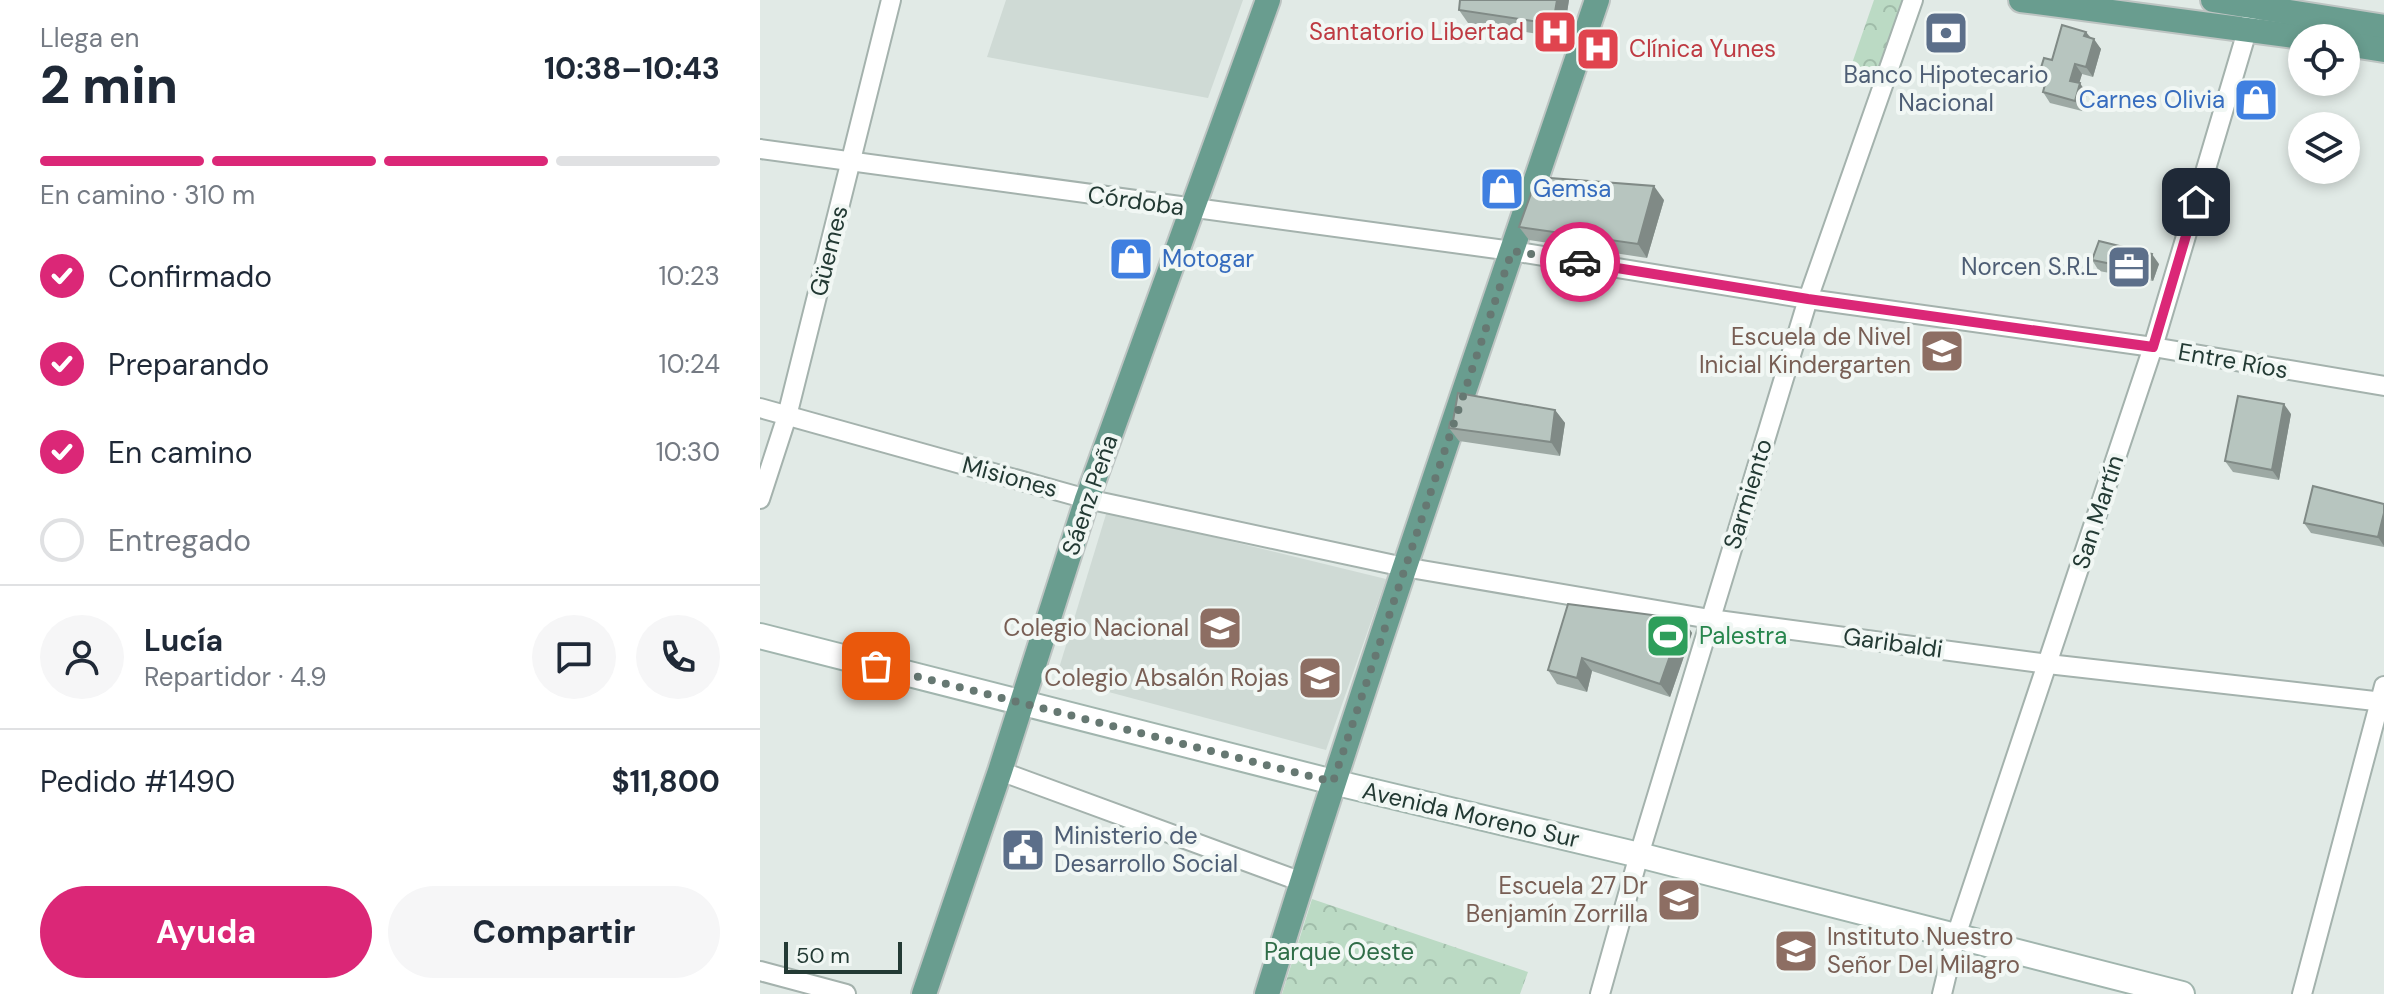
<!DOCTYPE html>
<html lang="es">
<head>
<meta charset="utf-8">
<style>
	body { margin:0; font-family:"DM Sans",sans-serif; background:#f6f6f7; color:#1f2937; height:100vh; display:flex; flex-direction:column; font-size:30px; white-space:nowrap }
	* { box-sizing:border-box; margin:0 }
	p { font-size:26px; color:#747a83 }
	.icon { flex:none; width:44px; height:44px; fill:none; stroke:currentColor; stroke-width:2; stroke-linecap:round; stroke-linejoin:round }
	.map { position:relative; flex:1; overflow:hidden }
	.panel { display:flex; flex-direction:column; background:#fff; width:760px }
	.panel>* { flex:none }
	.controls { position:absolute; left:1528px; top:24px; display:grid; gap:16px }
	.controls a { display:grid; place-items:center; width:72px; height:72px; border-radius:50%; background:#fff; box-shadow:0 4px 12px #0003; font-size:40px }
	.scale { position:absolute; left:24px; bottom:20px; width:118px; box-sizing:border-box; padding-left:8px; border:4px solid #233a34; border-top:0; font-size:22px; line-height:28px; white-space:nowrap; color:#233a34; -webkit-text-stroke:6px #f1f7f4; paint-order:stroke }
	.pin { position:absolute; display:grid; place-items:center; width:68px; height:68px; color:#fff; margin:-34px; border-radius:16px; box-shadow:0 4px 12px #0006 }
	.courier { position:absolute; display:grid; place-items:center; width:80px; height:80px; margin:-40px; border:6px solid #db2777; border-radius:50%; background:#fff; color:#222; box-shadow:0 2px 10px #0007 }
	.overview em { font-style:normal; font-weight:800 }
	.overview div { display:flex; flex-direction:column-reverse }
	.overview { display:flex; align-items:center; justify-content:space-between; height:136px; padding:0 40px }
	h1 { font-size:52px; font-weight:800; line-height:60px }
	.bar { display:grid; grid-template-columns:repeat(4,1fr); gap:12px 8px; align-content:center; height:96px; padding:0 40px }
	.bar i { height:10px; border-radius:6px; background:#e0e1e3 }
	.bar .selected { background:#db2777 }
	.bar p { grid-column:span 4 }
	.line { display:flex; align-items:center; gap:20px; padding:0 40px; border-top:2px solid #e0e1e3 }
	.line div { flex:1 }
	.round { display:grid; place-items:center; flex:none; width:84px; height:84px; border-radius:42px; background:#f6f6f7 }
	ol { padding:0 40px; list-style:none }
	li { display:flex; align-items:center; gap:24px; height:88px }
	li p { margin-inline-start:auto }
	li .icon { padding:8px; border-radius:50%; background:#db2777; color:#fff; stroke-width:4 }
	li:last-child { color:#747a83 }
	li i { width:44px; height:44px; border:4px solid #e0e1e3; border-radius:50% }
	.cta { display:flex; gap:16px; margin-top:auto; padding:16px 40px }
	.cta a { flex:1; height:92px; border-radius:48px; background:#db2777; color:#fff; font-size:32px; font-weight:800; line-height:92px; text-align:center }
	.cta a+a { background:#f6f6f7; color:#1f2937 }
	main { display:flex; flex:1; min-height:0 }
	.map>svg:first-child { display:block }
</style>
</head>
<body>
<main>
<section class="panel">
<div class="overview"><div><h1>2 min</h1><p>Llega en</p></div><em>10:38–10:43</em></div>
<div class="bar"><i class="selected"></i><i class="selected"></i><i class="selected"></i><i></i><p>En camino · 310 m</p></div>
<ol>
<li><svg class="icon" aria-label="check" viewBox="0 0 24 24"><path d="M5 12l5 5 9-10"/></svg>Confirmado<p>10:23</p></li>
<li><svg class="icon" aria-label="check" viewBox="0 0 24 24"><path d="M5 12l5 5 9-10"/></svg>Preparando<p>10:24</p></li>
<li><svg class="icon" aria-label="check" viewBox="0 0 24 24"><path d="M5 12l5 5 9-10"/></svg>En camino<p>10:30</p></li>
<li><i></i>Entregado</li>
</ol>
<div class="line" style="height:144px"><a class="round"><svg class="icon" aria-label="person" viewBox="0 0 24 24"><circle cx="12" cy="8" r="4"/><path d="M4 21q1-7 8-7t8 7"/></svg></a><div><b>Lucía</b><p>Repartidor · 4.9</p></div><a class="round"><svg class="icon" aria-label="chat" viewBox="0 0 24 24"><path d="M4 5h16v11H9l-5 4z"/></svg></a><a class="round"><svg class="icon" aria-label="phone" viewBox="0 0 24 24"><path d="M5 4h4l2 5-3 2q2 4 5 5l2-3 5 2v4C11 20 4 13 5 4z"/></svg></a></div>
<div class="line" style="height:104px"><div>Pedido #1490</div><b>$11,800</b></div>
<div class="cta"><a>Ayuda</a><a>Compartir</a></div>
</section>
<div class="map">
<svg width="1624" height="994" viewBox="0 0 1624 994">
	<defs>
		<pattern id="forest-crowns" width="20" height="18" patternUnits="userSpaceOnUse" patternTransform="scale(2)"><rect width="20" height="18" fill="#bbdac4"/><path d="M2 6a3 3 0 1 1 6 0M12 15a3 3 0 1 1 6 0" fill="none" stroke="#a0bca9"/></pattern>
	</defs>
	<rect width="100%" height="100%" fill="#e1eae6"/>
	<g fill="#cfdad5">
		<path d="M246 0H483L448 98 227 57Z"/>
		<path d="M347 511 626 579 566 750 296 678Z"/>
	</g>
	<g fill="url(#forest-crowns)">
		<path d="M1114 0H1151L1124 81 1088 75Z"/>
		<path d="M552 899 768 972 760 994H522Z"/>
	</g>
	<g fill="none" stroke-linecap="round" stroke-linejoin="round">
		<g stroke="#a4b2ad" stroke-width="22">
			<g id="street">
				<path d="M0 149 752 251 1048 299 1393 347 1624 386"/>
				<path d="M0 408 327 499 644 567 950 619 1288 664 1624 702"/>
				<path d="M0 499 27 416 131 0"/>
				<path d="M240 771 542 882"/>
				<path d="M0 971 86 994"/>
				<path d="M840 994 879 855 1048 299 1153 0"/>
				<path d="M1182 994 1196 936 1393 347 1490 21"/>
				<path d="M1542 994 1624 686"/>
			</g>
		</g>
		<g stroke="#a1b5ae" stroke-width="28">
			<path id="secondary" d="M0 636 573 782 879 855 1422 994"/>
		</g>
		<g stroke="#bdc4c2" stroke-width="28">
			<g id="primary">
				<path d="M1261 0 1549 38"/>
				<path d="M1453 0 1624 27"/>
				<path d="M1586 44 1624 50"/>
				<path d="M164 994 240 771 327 499 508 0"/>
				<path d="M507 994C610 660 725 331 837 0"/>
			</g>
		</g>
		<use href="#street" stroke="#fff" stroke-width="18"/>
		<use href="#secondary" stroke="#fff" stroke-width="24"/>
		<use href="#primary" stroke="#699d8f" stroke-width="24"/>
	</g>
	<g fill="#9da9a4">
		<path d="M809 0 803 38 708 23 699 10Z"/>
		<path d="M1326 32 1341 49 1333 77 1322 74 1319 83 1327 94 1322 111 1290 103 1283 92 1285 84 1279 74 1292 60Z"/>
		<path d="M904 200 887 258 769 240 759 227Z"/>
		<path d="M1332 260 1399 264 1393 281 1339 271Z"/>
		<path d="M795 410 805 423 800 456 699 441 689 428Z"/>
		<path d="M1531 414 1519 480 1473 472 1465 461Z"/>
		<path d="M1624 504V547L1551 533 1544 523Z"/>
		<path d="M923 619 932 633 910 697 832 671 827 692 797 684 788 670Z"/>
	</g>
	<g fill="#808a86">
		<path d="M797 0H809L803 38 793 24Z"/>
		<path d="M1326 32 1333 42 1334 39 1341 49 1333 77 1326 67 1324 36Z"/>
		<path d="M1315 64 1322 74 1317 91 1310 81Z"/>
		<path d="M1320 83 1327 94 1322 111 1315 101Z"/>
		<path d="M894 186 904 200 887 258 878 244Z"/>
		<path d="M1392 254 1399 264 1393 281 1386 271Z"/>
		<path d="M1524 404 1531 414 1519 480 1512 470Z"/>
		<path d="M795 410 805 423 800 456 791 442Z"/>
		<path d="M1624 513V546L1618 537Z"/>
		<path d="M923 619 932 633 910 697 900 684Z"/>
		<path d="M822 658 832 671 827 692 817 678Z"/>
	</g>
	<g fill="#b7c5bf" stroke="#808a86" stroke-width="2">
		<path d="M700 0H797L793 24 699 10Z"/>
		<path d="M1302 25 1326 32 1324 36 1334 39 1326 67 1315 64 1310 81 1320 83 1315 101 1283 92 1287 77 1279 74 1284 58 1292 60Z"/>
		<path d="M777 177 894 186 878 244 759 227Z"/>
		<path d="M1339 241 1392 254 1386 271 1332 260Z"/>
		<path d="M698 393 795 410 791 442 689 428 690 422 693 421Z"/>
		<path d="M1478 396 1524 404 1512 470 1465 461Z"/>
		<path d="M1553 486 1624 504V513L1618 537 1544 523Z"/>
		<path d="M808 604 923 619 900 684 822 658 817 678 788 670Z"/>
	</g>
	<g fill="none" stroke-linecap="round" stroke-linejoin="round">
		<path stroke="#667872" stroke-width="8" stroke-dasharray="0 14.4" d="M116 666 573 782 752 251 820 262"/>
		<path stroke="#db2777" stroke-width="10" d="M820 262 1048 299 1393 347 1436 202"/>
	</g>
	<defs>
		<g id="hospital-square" transform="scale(2.3)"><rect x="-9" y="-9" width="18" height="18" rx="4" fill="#e0444e" stroke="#f1f7f4"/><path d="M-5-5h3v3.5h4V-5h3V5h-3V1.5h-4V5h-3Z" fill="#fff"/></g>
		<g id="bank-square" transform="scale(2.3)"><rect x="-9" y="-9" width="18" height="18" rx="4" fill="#5c6f8a" stroke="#f1f7f4"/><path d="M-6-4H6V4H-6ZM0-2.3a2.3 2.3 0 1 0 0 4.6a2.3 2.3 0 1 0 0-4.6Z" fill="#fff"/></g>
		<g id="shop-square" transform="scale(2.3)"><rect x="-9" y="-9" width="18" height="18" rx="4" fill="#3f7fe0" stroke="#f1f7f4"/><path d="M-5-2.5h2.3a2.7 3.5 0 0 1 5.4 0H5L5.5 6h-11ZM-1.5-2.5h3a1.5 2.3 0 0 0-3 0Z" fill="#fff"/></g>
		<g id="office-square" transform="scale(2.3)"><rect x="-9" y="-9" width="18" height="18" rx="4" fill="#5c6f8a" stroke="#f1f7f4"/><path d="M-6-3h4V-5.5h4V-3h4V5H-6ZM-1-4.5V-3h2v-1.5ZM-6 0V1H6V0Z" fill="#fff"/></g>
		<g id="school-square" transform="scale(2.3)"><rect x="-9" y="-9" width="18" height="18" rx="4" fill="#8d6e63" stroke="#f1f7f4"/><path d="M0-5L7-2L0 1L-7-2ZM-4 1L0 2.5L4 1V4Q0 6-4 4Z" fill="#fff"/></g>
		<g id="stadium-square" transform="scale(2.3)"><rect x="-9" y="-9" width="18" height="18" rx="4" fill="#2e9e5b" stroke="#f1f7f4"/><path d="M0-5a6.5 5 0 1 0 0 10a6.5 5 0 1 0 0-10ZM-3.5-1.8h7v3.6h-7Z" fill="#fff"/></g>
		<g id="civic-square" transform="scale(2.3)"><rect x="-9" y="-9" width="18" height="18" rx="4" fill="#5c6f8a" stroke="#f1f7f4"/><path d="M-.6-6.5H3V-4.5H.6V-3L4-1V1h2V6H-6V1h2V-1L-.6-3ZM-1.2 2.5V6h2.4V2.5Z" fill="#fff"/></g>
		<g id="university-square" transform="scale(2.3)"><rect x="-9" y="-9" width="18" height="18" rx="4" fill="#8d6e63" stroke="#f1f7f4"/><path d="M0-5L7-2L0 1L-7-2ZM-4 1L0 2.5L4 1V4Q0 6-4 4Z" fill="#fff"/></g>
	</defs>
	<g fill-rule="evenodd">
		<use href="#hospital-square" x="795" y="32"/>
		<use href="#bank-square" x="1186" y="33"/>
		<use href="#hospital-square" x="838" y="49"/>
		<use href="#shop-square" x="1496" y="100"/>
		<use href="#shop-square" x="742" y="189"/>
		<use href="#shop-square" x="371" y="259"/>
		<use href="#office-square" x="1369" y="267"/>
		<use href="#school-square" x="1182" y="351"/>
		<use href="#school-square" x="460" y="628"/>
		<use href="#stadium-square" x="908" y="636"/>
		<use href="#school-square" x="560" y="678"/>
		<use href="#civic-square" x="263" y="850"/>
		<use href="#school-square" x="919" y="900"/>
		<use href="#university-square" x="1036" y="951"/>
	</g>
	<g text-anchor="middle" stroke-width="8" stroke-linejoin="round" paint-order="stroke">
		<g font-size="24" fill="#be3a42" stroke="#f1f7f4" text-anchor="end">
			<text x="764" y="40">Santatorio Libertad</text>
			<text x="869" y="57" text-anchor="start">Clínica Yunes</text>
		</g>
		<g font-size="24" fill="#4e5e75" stroke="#f1f7f4">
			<text x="1186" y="83">Banco Hipotecario<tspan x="1186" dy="28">Nacional</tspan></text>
			<text x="1338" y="275" text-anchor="end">Norcen S.R.L</text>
			<text x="294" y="844" text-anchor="start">Ministerio de<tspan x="294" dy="28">Desarrollo Social</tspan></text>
		</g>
		<g font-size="24" fill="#366cbe" stroke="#f1f7f4" text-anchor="start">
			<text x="1465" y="108" text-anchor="end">Carnes Olivia</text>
			<text x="773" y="197">Gemsa</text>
			<text x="402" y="267">Motogar</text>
		</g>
		<g font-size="24" fill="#233a34" stroke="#f1f7f4">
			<text transform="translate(376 201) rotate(8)" y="8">Córdoba</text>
			<text transform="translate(69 251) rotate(-76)" y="8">Güemes</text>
			<text transform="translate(1473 361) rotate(10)" y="8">Entre Ríos</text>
			<text transform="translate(250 477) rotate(15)" y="8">Misiones</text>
			<text transform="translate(988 494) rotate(-73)" y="8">Sarmiento</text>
			<text transform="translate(330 495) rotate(-71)" y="8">Sáenz Peña</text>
			<text transform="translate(1338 512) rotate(-72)" y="8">San Martín</text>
			<text transform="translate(1133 643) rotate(8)" y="8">Garibaldi</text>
			<text transform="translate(711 815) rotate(13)" y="8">Avenida Moreno Sur</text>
		</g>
		<g font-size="24" fill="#785e54" stroke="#f1f7f4" text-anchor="end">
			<text x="1151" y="345">Escuela de Nivel<tspan x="1151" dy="28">Inicial Kindergarten</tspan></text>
			<text x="429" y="636">Colegio Nacional</text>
			<text x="529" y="686">Colegio Absalón Rojas</text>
			<text x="888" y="894">Escuela 27 Dr<tspan x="888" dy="28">Benjamín Zorrilla</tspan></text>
			<text x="1067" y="945" text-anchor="start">Instituto Nuestro<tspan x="1067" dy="28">Señor Del Milagro</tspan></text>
		</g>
		<g font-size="24" fill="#27864d" stroke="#f1f7f4" text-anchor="start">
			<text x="939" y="644">Palestra</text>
		</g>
		<g font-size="24" fill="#306d48" stroke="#f1f7f4">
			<text x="579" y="960">Parque Oeste</text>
		</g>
	</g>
</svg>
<div class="controls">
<a><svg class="icon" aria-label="locate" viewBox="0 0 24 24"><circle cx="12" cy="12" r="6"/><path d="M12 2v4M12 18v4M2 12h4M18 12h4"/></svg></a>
<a><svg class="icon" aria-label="layers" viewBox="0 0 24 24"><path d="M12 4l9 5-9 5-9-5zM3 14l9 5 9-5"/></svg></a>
</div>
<div class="scale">50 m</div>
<div class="pin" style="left:116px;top:666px;background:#ea580c"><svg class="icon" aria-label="bag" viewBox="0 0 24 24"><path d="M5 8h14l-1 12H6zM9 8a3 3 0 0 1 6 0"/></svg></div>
<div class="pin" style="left:1436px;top:202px;background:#1f2937"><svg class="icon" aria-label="home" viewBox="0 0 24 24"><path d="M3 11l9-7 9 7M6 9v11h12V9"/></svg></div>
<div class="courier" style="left:820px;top:262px"><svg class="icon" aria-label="car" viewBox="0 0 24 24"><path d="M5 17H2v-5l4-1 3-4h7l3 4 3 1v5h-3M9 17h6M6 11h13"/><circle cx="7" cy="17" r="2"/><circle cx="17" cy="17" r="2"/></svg></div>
</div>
</main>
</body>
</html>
